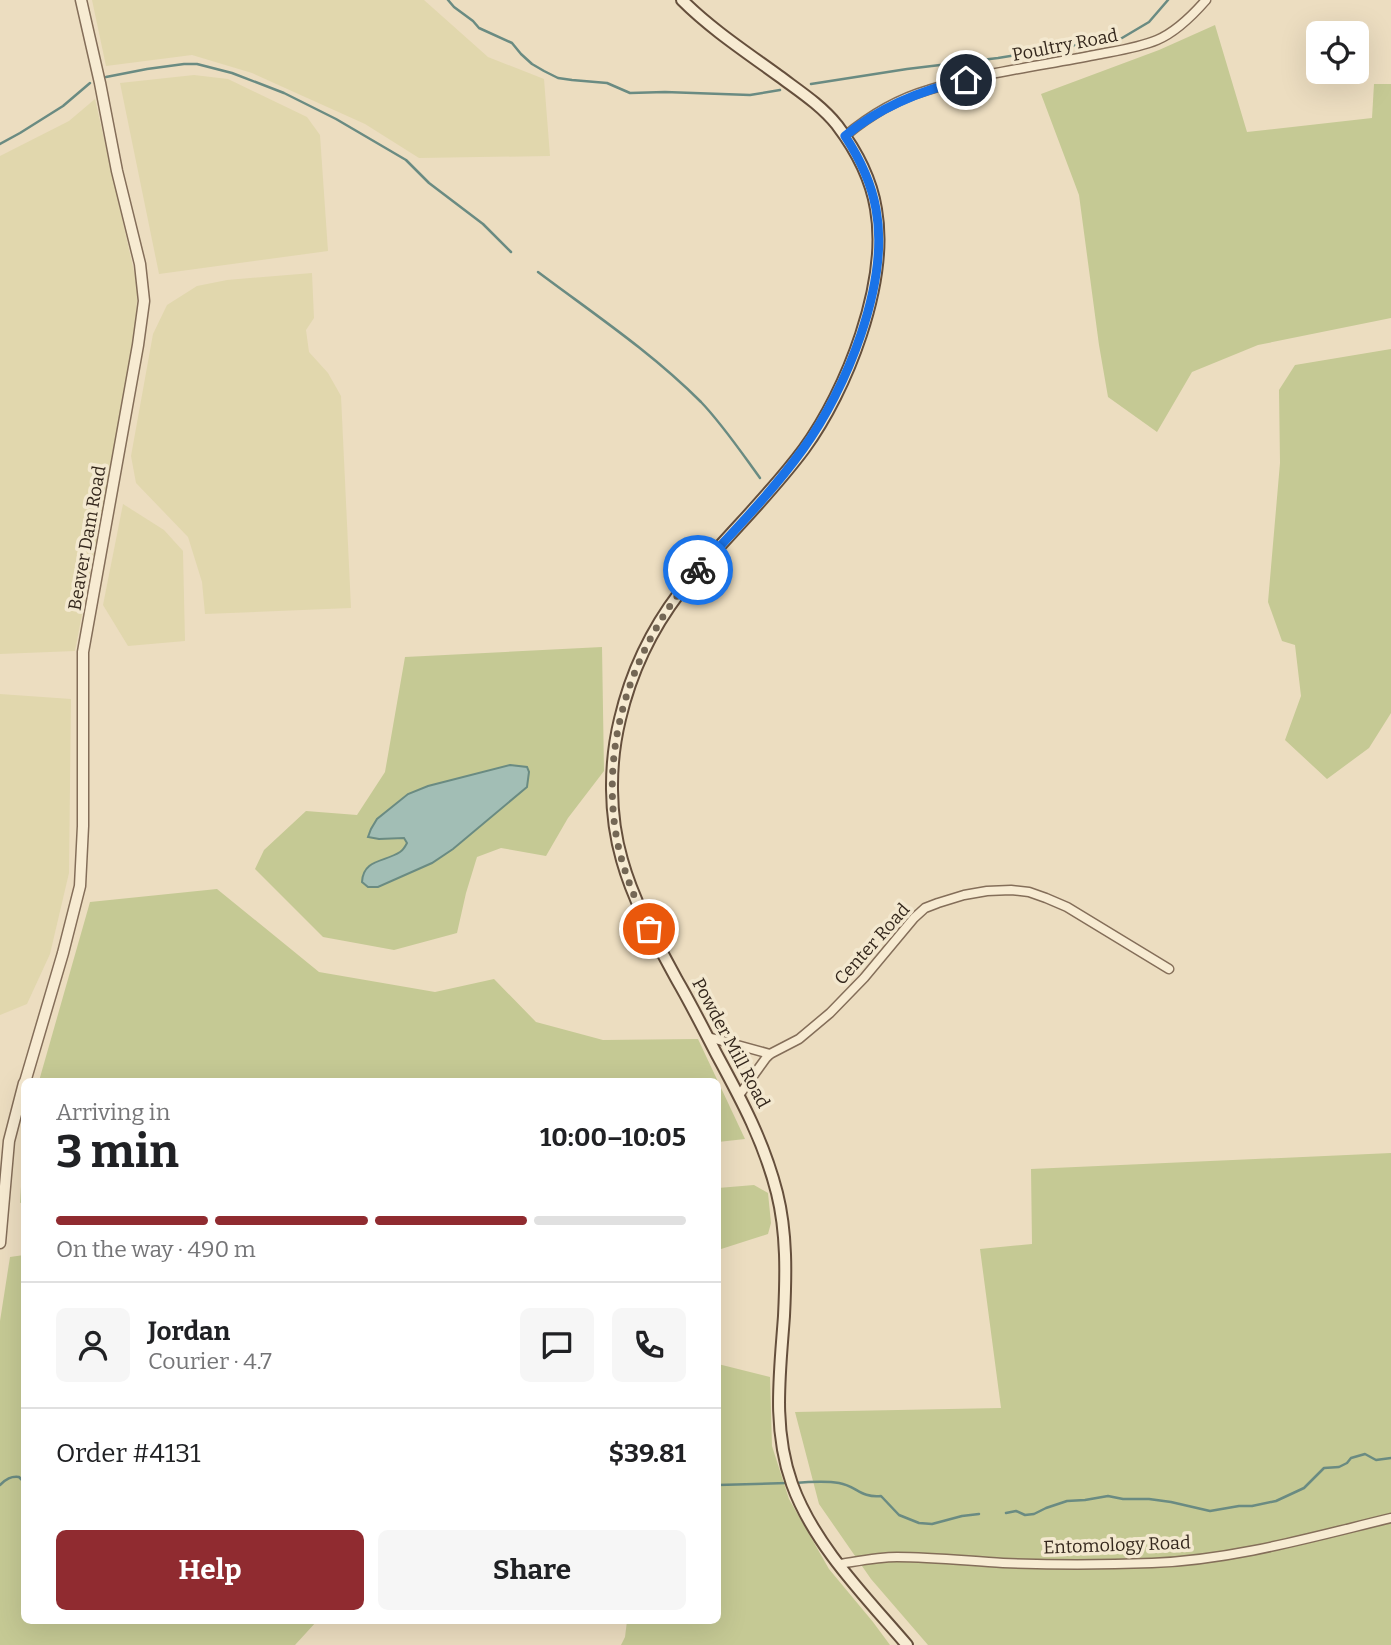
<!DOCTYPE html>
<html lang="en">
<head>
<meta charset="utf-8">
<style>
	body { margin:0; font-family:Bitter,serif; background:#f6f6f6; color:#202124; height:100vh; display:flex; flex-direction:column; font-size:26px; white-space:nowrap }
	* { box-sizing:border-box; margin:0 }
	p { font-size:23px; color:#757577 }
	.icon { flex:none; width:38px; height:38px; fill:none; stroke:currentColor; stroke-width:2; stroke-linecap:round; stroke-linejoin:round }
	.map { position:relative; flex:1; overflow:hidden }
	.side { position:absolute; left:21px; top:1078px; width:700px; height:546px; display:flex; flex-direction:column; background:#fff; border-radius:10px; box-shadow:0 7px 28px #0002 }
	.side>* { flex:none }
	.fabs { position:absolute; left:1306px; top:21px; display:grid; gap:14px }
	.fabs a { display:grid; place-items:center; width:63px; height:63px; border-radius:10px; background:#fff; box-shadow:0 7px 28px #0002; font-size:35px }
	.pin { position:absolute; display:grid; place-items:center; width:60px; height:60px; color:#fff; margin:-30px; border:4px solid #fff; border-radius:50%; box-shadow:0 2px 7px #0007 }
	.courier { position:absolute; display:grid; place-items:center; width:70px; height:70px; margin:-35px; border:5px solid #1a73e8; border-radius:50%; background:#fff; color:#222; box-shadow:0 2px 9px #0007 }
	.headline em { font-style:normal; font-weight:700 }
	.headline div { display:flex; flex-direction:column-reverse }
	.headline { display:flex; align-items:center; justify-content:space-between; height:119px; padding:0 35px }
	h1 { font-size:46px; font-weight:700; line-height:52px }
	.bar { display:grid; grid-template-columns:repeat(4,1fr); gap:10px 7px; align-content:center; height:84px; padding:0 35px }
	.bar i { height:9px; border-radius:5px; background:#e0e0e0 }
	.bar .active { background:#902b30 }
	.bar p { grid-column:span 4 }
	.line { display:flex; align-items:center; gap:18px; padding:0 35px; border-top:2px solid #e0e0e0 }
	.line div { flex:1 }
	.round { display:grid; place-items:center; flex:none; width:74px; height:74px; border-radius:10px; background:#f6f6f6 }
	.cta { display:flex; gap:14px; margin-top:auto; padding:14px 35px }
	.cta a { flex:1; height:80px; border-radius:10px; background:#902b30; color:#fff; font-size:28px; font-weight:700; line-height:80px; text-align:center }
	.cta a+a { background:#f6f6f6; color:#202124 }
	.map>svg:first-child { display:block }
</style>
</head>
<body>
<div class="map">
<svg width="1391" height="1645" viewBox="0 0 1391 1645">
	<rect width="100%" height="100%" fill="#ecddc0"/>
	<g fill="#e1d7ad">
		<path d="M92 0H424L488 57 544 79 550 156 419 158 365 124 252 73 192 55 106 66Z"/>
		<path d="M194 75 228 79 307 117 320 135 328 251 159 274 120 83Z"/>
		<path d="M95 99 138 289 133 349 75 651 0 654V156L69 121Z"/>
		<path d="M312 273 314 318 306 330 309 352 328 373 341 396 351 608 205 614 202 582 188 537 136 483 131 456 153 334 167 305 197 286 227 280Z"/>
		<path d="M123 504 164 530 183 551 185 641 128 646 103 605Z"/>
		<path d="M0 694 71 699 69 873 50 954 27 1004 0 1015Z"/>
	</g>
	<g fill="#c5c994">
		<path d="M1215 25 1247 132 1372 118 1374 84H1391V318L1258 345 1192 372 1157 432 1108 397 1099 345 1079 195 1041 94 1159 50Z"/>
		<path d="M1391 349V713L1369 748 1327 779 1285 740 1301 696 1295 645 1282 641 1268 602 1280 463 1279 390 1295 365Z"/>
		<path d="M602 647 604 771 568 818 546 856 501 848 477 857 466 893 457 933 394 950 323 937 255 869 264 850 306 811 357 815 385 772 405 657Z"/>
		<path d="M217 889 319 972 435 992 494 979 536 1022 603 1040 698 1039 745 1139 718 1142V1082L39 1081 90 902Z"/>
		<path d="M24 1133V1202L20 1203 24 1137Z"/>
		<path d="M1391 1153V1645H928L871 1579 819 1504 795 1412 1001 1408 980 1249 1032 1244 1031 1169Z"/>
		<path d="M754 1185 768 1193 771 1223 768 1234 718 1250V1188Z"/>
		<path d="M24 1255V1620L317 1621 295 1645H0V1321L10 1257Z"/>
		<path d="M718 1364 770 1377 772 1446 789 1499 829 1569 873 1622 890 1645H621L625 1637 627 1621 718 1620Z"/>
	</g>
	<path fill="#a2beb5" stroke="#6a8b82" stroke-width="2" d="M510 765 527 767 529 772 527 787 453 849 432 863 378 887H368L362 882C363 859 385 862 400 852 403 850 405 847 407 843L404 838 379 839 368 837 371 829 377 819 408 794 428 786Z"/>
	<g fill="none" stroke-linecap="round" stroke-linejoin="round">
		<g stroke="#6a8b82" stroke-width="2.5">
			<path d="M448 0 454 7 473 21 479 28 512 43 521 54 532 64 544 71 558 78 572 80 607 83 630 93 665 92 750 95 780 90"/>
			<path d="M106 77 147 69 184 64H197L232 73 284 93 336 119 406 160 429 183 483 224 511 252"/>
			<path d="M811 84 907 69 998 58 1122 38 1149 22 1168 0"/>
			<path d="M0 144 20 133 63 106 90 83"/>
			<path d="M538 272C594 314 651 352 701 402 723 425 741 452 760 478"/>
			<path d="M794 1483C806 1482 828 1481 839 1483 857 1486 860 1498 881 1496L899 1515 919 1523 932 1524 962 1516 979 1514"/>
			<path d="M0 1485C6 1479 11 1476 19 1477L24 1482"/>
			<path d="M718 1485 787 1483"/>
			<path d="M1006 1513 1016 1511 1025 1515 1034 1514 1046 1508 1067 1501 1085 1500 1108 1496 1123 1499H1149L1171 1502 1210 1511 1239 1506H1252L1276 1501 1304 1488 1324 1468 1339 1467 1347 1463 1351 1458 1365 1454 1376 1460 1391 1458"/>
		</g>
		<g stroke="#846e59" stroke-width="11">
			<g id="minor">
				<path d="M845 136C869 116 897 99 928 90 982 73 1039 66 1095 55 1115 51 1138 48 1157 40 1176 32 1192 16 1206 0"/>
				<path d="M708 1037 770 1054"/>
				<path d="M740 1094 766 1058 770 1054 799 1039 830 1013 864 978 914 918 925 908 938 903 964 895 987 891 1011 890 1029 892 1046 898 1067 907 1169 969"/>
				<path d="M840 1564C859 1561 878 1557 897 1557 933 1557 968 1561 1003 1563 1053 1565 1102 1565 1152 1563 1233 1560 1312 1537 1391 1518"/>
			</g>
		</g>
		<g stroke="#846e59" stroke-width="13">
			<g id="tertiary">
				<path d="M25 1082 63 953 80 886 83 826V652L138 345 144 301 140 264 117 171 100 83 81 0"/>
				<path d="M0 1243 9 1141 24 1083"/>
			</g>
		</g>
		<g stroke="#654f3c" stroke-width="14">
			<path id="secondary" d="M682 0C711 29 746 52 779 76 799 91 821 105 837 125 856 150 871 178 876 209 889 283 847 390 804 449 776 487 742 521 711 556 701 568 689 579 680 592 651 630 631 672 620 719 609 764 609 815 622 860 634 903 656 941 677 980 691 1004 704 1030 717 1055 742 1101 764 1142 777 1193 787 1233 786 1275 784 1316 780 1373 772 1428 792 1484 814 1545 865 1596 907 1645"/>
		</g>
		<use href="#minor" stroke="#f7ebd2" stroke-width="8"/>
		<use href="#tertiary" stroke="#f7ebd2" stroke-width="10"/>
		<use href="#secondary" stroke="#f7ebd2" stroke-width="10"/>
	</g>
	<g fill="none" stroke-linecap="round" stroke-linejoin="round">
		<path stroke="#746755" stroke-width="7" stroke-dasharray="0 12.6" d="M649 929C634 897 620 864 615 828 602 734 636 640 698 570"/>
		<path stroke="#1a73e8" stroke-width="9" d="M698 570C734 531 772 492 803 449 846 390 890 283 876 209 871 181 860 159 845 136 881 106 921 90 966 80"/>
	</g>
	<g text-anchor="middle" stroke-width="7" stroke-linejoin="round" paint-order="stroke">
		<g font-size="18" fill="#34271c" stroke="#f3e8cf">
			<text transform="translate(1065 45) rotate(-11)" y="6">Poultry Road</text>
			<text transform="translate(87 538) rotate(-80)" y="6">Beaver Dam Road</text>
			<text transform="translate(872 944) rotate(-48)" y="6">Center Road</text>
			<text transform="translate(731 1043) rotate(62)" y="6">Powder Mill Road</text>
			<text transform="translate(1117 1545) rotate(-2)" y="6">Entomology Road</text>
		</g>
	</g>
</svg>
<div class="fabs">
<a><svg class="icon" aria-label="locate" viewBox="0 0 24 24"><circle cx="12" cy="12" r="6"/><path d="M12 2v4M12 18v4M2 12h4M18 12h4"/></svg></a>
</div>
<div class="pin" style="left:649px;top:929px;background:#ea580c"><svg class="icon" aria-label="bag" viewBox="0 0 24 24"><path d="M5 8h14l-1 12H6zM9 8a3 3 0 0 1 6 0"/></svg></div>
<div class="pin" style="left:966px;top:80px;background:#1f2937"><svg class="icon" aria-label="home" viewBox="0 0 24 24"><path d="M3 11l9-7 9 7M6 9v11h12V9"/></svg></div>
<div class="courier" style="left:698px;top:570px"><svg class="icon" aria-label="bike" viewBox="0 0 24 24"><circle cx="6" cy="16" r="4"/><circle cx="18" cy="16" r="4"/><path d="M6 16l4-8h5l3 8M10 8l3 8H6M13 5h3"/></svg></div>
<section class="side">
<div class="headline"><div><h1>3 min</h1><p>Arriving in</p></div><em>10:00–10:05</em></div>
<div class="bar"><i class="active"></i><i class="active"></i><i class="active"></i><i></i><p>On the way · 490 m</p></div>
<div class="line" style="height:126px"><a class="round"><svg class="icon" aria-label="person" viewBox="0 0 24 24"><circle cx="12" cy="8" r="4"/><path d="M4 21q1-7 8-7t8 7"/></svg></a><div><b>Jordan</b><p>Courier · 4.7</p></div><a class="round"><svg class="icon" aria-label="chat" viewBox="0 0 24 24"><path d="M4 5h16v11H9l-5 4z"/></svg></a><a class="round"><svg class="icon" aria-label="phone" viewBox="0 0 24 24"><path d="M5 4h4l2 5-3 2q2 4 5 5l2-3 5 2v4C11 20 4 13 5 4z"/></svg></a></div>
<div class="line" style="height:91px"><div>Order #4131</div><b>$39.81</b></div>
<div class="cta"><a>Help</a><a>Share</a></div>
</section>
</div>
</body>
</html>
